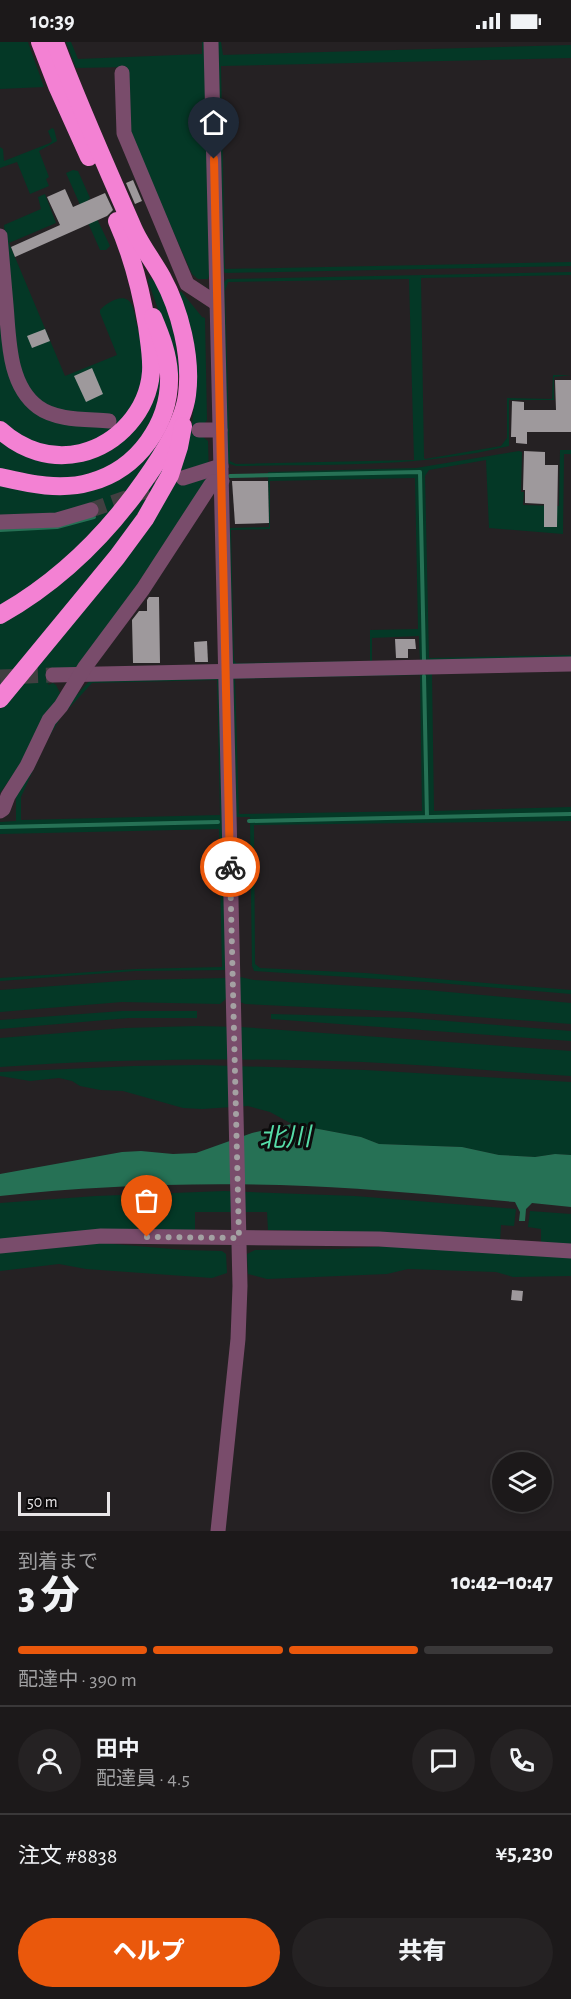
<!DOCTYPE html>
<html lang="ja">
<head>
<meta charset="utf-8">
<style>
	body { margin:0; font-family:"Alegreya Sans","Noto Sans JP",sans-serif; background:#252223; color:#f1f3f6; height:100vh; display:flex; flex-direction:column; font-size:22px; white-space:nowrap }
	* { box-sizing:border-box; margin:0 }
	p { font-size:20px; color:#a0a0a2 }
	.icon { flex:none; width:33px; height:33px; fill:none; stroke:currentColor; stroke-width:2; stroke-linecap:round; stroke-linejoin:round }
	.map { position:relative; height:1489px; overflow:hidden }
	.details { display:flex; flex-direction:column; background:#1c191a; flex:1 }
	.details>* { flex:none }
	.buttons { position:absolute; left:492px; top:1410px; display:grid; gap:12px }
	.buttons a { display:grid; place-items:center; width:60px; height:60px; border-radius:50%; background:#1c191a; box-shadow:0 3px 9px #0003,0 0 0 2px #3a3839; font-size:30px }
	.scale { position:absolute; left:18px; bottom:15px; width:92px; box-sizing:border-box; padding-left:6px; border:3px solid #e9e6e8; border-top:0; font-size:16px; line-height:21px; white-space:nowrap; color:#e9e6e8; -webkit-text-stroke:4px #0d0b0c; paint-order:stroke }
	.pin { position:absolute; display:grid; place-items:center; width:51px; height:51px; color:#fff; margin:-62px -26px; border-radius:50% 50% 50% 0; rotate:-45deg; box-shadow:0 0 6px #0007 }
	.pin .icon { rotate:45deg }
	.courier { position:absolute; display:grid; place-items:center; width:60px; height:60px; margin:-30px; border:4px solid #ea580c; border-radius:50%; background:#fff; color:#222; box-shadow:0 2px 8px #0007 }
	.summary em { font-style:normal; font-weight:800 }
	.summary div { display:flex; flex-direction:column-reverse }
	.summary { display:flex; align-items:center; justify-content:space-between; height:102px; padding:0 18px }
	h1 { font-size:39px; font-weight:800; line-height:45px }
	.bar { display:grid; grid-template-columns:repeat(4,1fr); gap:9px 6px; align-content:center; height:72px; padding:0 18px }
	.bar i { height:8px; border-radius:4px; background:#3a3839 }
	.bar .current { background:#ea580c }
	.bar p { grid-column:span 4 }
	.line { display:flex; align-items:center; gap:15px; padding:0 18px; border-top:2px solid #3a3839 }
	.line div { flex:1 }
	.round { display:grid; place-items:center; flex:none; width:63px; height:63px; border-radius:32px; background:#252223 }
	.button { display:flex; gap:12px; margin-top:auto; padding:12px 18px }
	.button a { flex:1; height:69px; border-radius:36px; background:#ea580c; color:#fff; font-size:24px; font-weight:800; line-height:69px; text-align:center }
	.button a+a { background:#252223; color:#f1f3f6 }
	.status { display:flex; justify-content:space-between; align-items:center; height:42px; padding:0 30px; background:#1c191a; direction:ltr }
	.status svg { height:16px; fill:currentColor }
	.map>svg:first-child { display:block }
</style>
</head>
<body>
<div class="status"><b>10:39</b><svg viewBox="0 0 49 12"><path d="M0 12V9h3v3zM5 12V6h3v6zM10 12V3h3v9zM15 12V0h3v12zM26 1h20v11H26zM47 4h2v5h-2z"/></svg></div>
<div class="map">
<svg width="571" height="1489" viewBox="0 0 571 1489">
	<rect width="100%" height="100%" fill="#252123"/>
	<g fill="#043826" fill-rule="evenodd">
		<path d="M0 0H28L44 45 0 47Z"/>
		<path d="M66 0H71L78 17 202 12V0H205L210 231 208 237H198L192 232 128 88 127 25 76 26Z"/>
		<path d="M218 0H221L223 13 571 3V16L221 24 225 227 571 220V224L225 231 222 228Z"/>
		<path d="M52 86 54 87 57 99 39 109 49 135 46 137 49 144 30 152 17 120 0 126V105L3 107 4 119 50 101 52 99 48 89Z"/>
		<path d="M73 128 78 129 90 156 88 158 110 204 106 208H100L66 131Z"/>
		<path d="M45 152 56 181 9 201 65 334 117 313 100 271V268C105 262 120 252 128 258 134 262 135 276 137 283 150 325 143 368 104 392 99 395 94 400 88 401 83 403 76 403 70 404 45 408 18 397 0 378V255L21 354 66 370 42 361 26 342 18 318 4 183 41 167 38 155Z"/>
		<path d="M571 230V233L421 236 424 416 425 417 501 404 507 396V356L552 357 553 333H571L554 335V358H509V404C419 426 327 422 236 424L227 421 222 248 224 240 227 237ZM409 237 414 418 236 422 230 419 225 249 228 240Z"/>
		<path d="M150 235C170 249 177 308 180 331L178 333 160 273 148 239Z"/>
		<path d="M181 249 202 275 205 276 207 378 198 391 208 399 209 436 80 627 54 626 48 643 53 641 56 643 60 651 28 712 0 751V667L188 402 192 382 196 338 178 253Z"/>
		<path d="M158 336 161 337C160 347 160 359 157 369 143 411 98 438 55 438 37 437 18 432 0 429V397L88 416Z"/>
		<path d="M159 398 161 400 131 447 65 518 0 565V486L44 475C26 467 17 475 0 475V442L55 451Z"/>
		<path d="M560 408H571V412H564L563 492 489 486 486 418 429 428 425 434 429 616 571 613V617L420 620 419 594 372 596V622L233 623 229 486 269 485 268 430 416 426 519 409 522 410 521 450H524L523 463 559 464ZM415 436 418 587 370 588V619L236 621 234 618 231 488 270 487V439Z"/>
		<path d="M161 426 164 428 135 479 0 644V580Z"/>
		<path d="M432 632 434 769 571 765V779L254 783 255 922 260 926 365 931 571 948V952L427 940 254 929 252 924 250 775H236L233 635ZM420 633 422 769 239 772 235 637Z"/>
		<path d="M220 635 226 928 135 929 0 939V936L136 927 222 925 219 787 0 792V780L16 779V754L59 673 91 637ZM217 638 220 773 21 778V755L46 700 61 675 92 641Z"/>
		<path d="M240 935 254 938 426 948 571 961V982L409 970 245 962 240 960Z"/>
		<path d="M227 936V956L220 962 122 960 0 970V948L135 938Z"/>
		<path d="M122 969H197V976H129L0 987V978Z"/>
		<path d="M271 972 410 976 571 989V999L271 977Z"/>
		<path d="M197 984 241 985 571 1009V1034C502 1030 432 1023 363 1020 242 1016 121 1016 0 1025V996L124 986Z"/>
		<path d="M201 1023 365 1028 571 1040V1113L555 1112 535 1115 499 1113 462 1105 379 1102 361 1095 292 1082 270 1070 248 1064 202 1067 183 1066 123 1049 100 1048 80 1044 72 1039 59 1036 30 1039 0 1034V1030L134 1024Z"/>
		<path d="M224 1149 355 1154 516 1167 514 1184 501 1183 500 1200 386 1191 268 1188 267 1170H195V1188L0 1199V1161L96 1154Z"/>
		<path d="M530 1169 571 1172V1204L541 1202V1187L528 1185Z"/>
		<path d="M102 1201 184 1208 222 1209 226 1212 227 1231 212 1236 86 1227 59 1222 0 1229V1210Z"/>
		<path d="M389 1204 571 1215V1234L513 1235 496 1230 408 1227 387 1232 267 1237 248 1232 247 1212 255 1208 338 1207Z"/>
	</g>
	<path fill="#267155" d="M292 1082 361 1095 379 1102 462 1105 499 1113 535 1115 555 1112 571 1113V1165L532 1161 526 1167 525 1179H519L520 1170 515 1160C446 1154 376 1147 306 1144 204 1140 101 1143 0 1154V1132L122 1110 141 1109 173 1112 196 1111 252 1091Z"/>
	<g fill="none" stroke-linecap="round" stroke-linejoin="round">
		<g stroke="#267155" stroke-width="4">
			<path d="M230 434 420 430 424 618"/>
			<path d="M0 488 57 485 94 475"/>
			<path d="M424 634 427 775"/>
			<path d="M249 779 571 772"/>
			<path d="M0 785 218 780"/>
		</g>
	</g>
	<g fill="#9e999c">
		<path d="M133 138 142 159 135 162 126 141Z"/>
		<path d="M65 147 73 165 105 151 113 168 107 174 15 215 11 205 60 183 47 155Z"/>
		<path d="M45 287 50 299 32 306 27 294Z"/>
		<path d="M92 326 103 352 86 360 74 334Z"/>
		<path d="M555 338H571V390H527V402L516 401V395H511L512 359 524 360V368H556Z"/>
		<path d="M524 409 545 410V423H558L557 485H544V462L525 461V448H523Z"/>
		<path d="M232 439H268L269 481 235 482Z"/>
		<path d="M149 555H159L160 621H133L132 578 139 569H147V558Z"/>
		<path d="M395 597H415L416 607H408V616H396Z"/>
		<path d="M207 599 208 620H195L194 600Z"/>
		<path d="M512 1248 523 1249 522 1259 511 1258Z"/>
	</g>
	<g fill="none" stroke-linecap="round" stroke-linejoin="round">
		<g stroke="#423f41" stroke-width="15" stroke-dasharray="15 8" stroke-linecap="butt">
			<path d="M91 468 169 441"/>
			<path d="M0 635 53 633"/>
		</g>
		<g stroke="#794c6b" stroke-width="15">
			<path d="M211 0 240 1244 238 1297 218 1489"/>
			<path d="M122 31 124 91 187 242 216 261"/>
			<path d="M0 194C2 217 4 240 6 263 9 296 8 343 38 365 57 379 87 377 109 379"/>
			<path d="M199 388H220"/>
			<path d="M183 436 221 424"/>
			<path d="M0 480 57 478 91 468"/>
			<path d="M53 633 571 622"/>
			<path d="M0 769 3 767 8 754 27 724 49 678 61 664 85 625 143 547 210 444 213 440 222 439"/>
			<path d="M0 1204 101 1194 379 1197 571 1209"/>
		</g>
		<g stroke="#f381d3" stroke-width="18">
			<path d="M40 0 57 44 89 115"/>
			<path d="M0 388C22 408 51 418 81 411 118 402 148 369 151 330 152 315 149 300 147 284 141 248 132 213 117 179"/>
			<path d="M0 435C30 442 61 449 91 440 138 427 171 381 169 332 168 312 161 294 153 275"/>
			<path d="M0 573C53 543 98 501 134 453 153 427 183 385 187 353 192 315 180 268 162 235 153 219 142 205 134 188 107 126 79 64 55 0"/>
			<path d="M0 657 117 515 145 477 170 433 179 405 183 384"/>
		</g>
	</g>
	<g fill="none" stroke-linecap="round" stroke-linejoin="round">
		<path stroke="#a4a1a3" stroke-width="6" stroke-dasharray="0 10.8" d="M147 1195 239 1196 230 825"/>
		<path stroke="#ea580c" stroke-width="8" d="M214 117 230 825"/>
	</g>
	<g text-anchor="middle" stroke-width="6" stroke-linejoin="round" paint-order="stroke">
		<g font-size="26" font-style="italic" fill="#56dca8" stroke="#0d0b0c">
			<text transform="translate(285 1095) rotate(-2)" y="9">北川</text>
		</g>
	</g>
</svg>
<div class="buttons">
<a><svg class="icon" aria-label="layers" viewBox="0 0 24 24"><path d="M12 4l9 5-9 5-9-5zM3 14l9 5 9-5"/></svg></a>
</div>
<div class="scale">50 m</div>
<div class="pin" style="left:147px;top:1195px;background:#ea580c"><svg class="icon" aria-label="bag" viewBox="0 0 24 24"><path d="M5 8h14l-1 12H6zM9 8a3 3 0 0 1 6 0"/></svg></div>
<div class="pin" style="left:214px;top:117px;background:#1f2937"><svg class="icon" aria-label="home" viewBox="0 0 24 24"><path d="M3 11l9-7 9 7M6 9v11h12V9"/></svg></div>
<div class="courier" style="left:230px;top:825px"><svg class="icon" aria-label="bike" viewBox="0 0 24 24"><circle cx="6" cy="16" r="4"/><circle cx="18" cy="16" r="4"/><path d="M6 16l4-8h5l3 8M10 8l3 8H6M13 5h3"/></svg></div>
</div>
<section class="details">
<div class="summary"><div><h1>3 分</h1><p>到着まで</p></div><em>10:42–10:47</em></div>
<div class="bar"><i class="current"></i><i class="current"></i><i class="current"></i><i></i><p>配達中 · 390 m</p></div>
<div class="line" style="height:108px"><a class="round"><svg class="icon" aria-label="person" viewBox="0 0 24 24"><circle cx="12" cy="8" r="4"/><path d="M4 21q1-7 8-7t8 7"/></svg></a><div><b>田中</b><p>配達員 · 4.5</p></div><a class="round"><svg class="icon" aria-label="chat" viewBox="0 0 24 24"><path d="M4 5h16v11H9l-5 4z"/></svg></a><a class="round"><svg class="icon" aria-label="phone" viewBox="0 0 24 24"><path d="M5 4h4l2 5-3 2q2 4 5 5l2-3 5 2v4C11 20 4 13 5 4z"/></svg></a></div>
<div class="line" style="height:78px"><div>注文 #8838</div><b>¥5,230</b></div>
<div class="button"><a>ヘルプ</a><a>共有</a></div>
</section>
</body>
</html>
